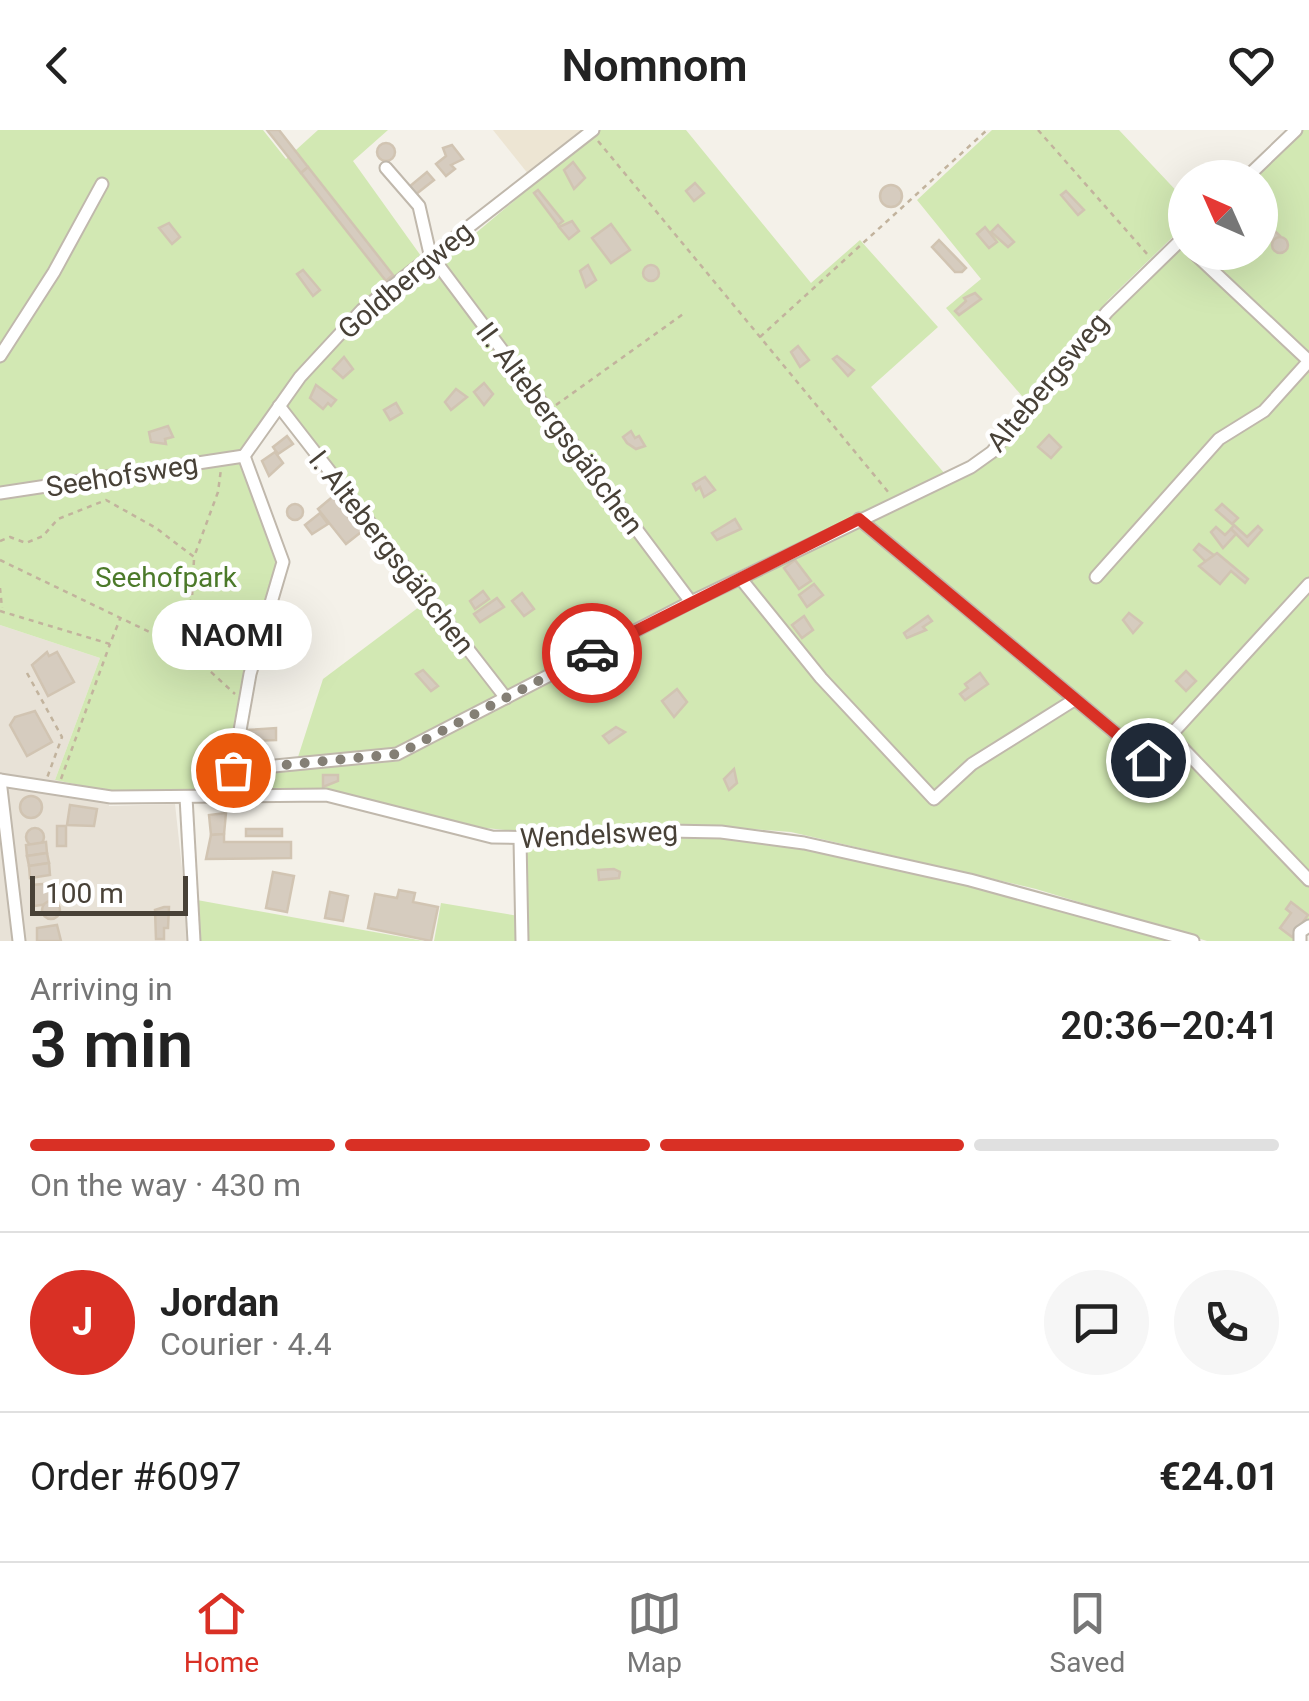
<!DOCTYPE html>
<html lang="en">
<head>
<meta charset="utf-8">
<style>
	body { margin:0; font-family:Roboto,sans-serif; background:#f6f6f6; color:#222; height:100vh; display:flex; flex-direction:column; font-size:38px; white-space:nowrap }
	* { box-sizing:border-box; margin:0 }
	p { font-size:32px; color:#767676 }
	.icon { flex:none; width:55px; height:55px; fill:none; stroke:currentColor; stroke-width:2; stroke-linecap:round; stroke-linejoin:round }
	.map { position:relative; height:811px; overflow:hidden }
	.side { display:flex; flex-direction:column; background:#fff; flex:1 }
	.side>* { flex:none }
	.needle { width:65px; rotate:315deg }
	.fabs { position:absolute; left:1168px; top:30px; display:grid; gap:20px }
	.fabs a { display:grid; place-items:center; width:110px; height:110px; border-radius:50%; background:#fff; box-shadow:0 10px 40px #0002; font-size:50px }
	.scale { position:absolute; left:30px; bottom:25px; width:158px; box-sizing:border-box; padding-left:10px; border:5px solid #484137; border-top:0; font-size:28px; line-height:35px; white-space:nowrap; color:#484137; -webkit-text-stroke:8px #fff; paint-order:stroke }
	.pin { position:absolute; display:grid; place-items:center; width:85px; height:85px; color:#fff; margin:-42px; border:5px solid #fff; border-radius:50%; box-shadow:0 2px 10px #0007 }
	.courier { position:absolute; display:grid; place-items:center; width:100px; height:100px; margin:-50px; border:8px solid #d93025; border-radius:50%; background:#fff; color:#222; box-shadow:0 2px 12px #0007 }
	.bubble { position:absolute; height:70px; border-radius:35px; background:#fff; box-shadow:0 10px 40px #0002; font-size:32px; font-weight:600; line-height:70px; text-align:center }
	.head em { font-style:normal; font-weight:600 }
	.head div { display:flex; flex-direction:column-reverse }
	.head { display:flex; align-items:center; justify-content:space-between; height:170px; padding:0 30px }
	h1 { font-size:65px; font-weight:600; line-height:75px }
	.bar { display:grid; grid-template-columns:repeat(4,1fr); gap:15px 10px; align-content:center; height:120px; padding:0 30px }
	.bar i { height:12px; border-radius:8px; background:#e0e0e0 }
	.bar .current { background:#d93025 }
	.bar p { grid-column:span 4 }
	.line { display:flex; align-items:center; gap:25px; padding:0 30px; border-top:2px solid #e0e0e0 }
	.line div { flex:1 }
	.round { display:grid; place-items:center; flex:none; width:105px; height:105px; border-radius:52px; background:#f6f6f6 }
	header { display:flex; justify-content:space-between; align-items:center; height:130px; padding:0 30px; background:#fff; font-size:45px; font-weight:600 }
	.menu { display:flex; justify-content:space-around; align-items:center; height:140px; border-top:2px solid #e0e0e0; background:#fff; font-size:28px; color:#767676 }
	.menu a { display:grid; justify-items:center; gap:5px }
	.menu .current { color:#d93025 }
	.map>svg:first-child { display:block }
</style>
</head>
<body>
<header><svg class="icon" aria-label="back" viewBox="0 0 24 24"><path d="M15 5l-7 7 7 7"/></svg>Nomnom<svg class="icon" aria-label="heart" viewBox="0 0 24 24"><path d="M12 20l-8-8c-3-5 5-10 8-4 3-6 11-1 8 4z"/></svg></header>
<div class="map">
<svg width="1309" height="811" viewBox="0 0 1309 811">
	<rect width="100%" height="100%" fill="#f4f1e9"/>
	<path fill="#e8e2d7" d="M0 495 100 528 55 650 108 661 109 676 175 674 190 811H0Z"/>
	<path fill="#ede5d3" d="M493 0H586L529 45Z"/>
	<g fill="#d2e8b3">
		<path d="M0 0H263L286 29 318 0H388L353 31 421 126 362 177 240 324 0 361Z"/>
		<path d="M598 0H686L811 153 860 110 938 197 871 257 945 344 734 443 396 618 298 627 323 549 435 465 284 276 342 209 427 130 445 129Z"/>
		<path d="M992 0H1119L1185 70V95L1108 170 1028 273 946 178 981 149 917 70Z"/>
		<path d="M1303 0H1309V791L1297 811H1207L1036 759 791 702 670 693 616 702H524L476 697 327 659 226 657 232 645 399 631 511 569 998 322 1117 179 1185 112V122H1260V48L1253 47Z"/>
		<path d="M238 329 277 436 245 544 225 642 210 656 182 661H108L55 650 100 528 0 495V366Z"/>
		<path d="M667 704C838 709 1006 767 1169 811H434L441 773 525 787 524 714 599 717Z"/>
		<path d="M197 770 424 811H199Z"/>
	</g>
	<g fill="#d6ccbf" stroke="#d1c4b2" stroke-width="2.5">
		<path d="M267 0H279L308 37 301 43Z"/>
		<circle cx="386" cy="22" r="9"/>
		<path d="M452 15 463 29 451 35 455 39 446 46 436 34 446 26 443 18Z"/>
		<path d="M573 32 585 48 574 59 564 40Z"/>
		<path d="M308 37 393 145 386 151 301 43Z"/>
		<path d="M427 42 434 50 415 65 409 57Z"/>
		<path d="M695 53 704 63 694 71 686 61Z"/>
		<circle cx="891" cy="66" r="11"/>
		<path d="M538 60 563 91 558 95 534 63Z"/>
		<path d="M1066 61 1084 80 1078 85 1061 65Z"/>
		<path d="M1260 87 1280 106 1274 114 1260 101Z"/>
		<path d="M572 91 579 101 569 109 559 97Z"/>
		<path d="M169 93 180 107 172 114 159 98Z"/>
		<path d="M611 94 630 120 611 133 592 108Z"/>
		<path d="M998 95 1014 112 1008 117 991 102Z"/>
		<path d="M985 97 997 112 989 118 977 104Z"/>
		<circle cx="1280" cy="115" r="8"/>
		<path d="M939 110 966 138 962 142H955L932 117Z"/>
		<path d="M588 135 596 150 586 157 580 141Z"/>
		<circle cx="651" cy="143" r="8"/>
		<path d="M303 140 320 160 313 166 297 144Z"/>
		<path d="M975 163 981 169 959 185 955 181 966 171 964 168Z"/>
		<path d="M798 216 809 230 800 237 791 222Z"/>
		<path d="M837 226 854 240 848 246 833 229Z"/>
		<path d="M344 227 353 239 343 248 333 239Z"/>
		<path d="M484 253 493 264 484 275 474 262Z"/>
		<path d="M316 255 336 270 331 276 328 273 323 279 310 268Z"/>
		<path d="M456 259 467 267 451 280 445 272Z"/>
		<path d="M396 273 402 283 390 290 384 280Z"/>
		<path d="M168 296 173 307 165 309 166 314 151 312 149 302Z"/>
		<path d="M631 301 635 308 639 306 645 316 636 319 627 313 623 307Z"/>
		<path d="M1049 305 1061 317 1051 328 1038 317Z"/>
		<path d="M287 306 293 314 278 324 273 317Z"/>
		<path d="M275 322 283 333 269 346 262 331Z"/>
		<path d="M705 347 715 360 704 367 700 357 696 360 693 354Z"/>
		<path d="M337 363 365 399 346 414 318 379Z"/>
		<circle cx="295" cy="382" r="8"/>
		<path d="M1222 374 1238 388 1232 394 1216 380Z"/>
		<path d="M320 383 328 394 312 404 305 395Z"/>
		<path d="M735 389 741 399 717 410 712 403Z"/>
		<path d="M1234 395 1247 407 1258 396 1262 400 1248 416 1231 399Z"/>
		<path d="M1216 397 1225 405 1231 399 1236 404 1223 418 1211 402Z"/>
		<path d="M1199 414 1215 426 1208 434 1194 420Z"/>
		<path d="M1217 423 1248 449 1245 453 1231 441 1220 454 1199 436Z"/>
		<path d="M795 430 811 451 799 459 784 438Z"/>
		<path d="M814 454 823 465 807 477 799 465Z"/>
		<path d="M483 461 489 469 475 479 470 471Z"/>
		<path d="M522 463 534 479 524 486 512 471Z"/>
		<path d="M497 468 504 477 480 492 474 484Z"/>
		<path d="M1129 483 1142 493 1133 503 1123 490Z"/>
		<path d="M804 486 813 500 802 508 792 495Z"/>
		<path d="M928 486 932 491 923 497 926 500 907 508 904 503Z"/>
		<path d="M47 522 49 526 57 522 74 552 48 566 32 535Z"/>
		<path d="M423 540 438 556 431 561 416 544Z"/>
		<path d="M574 540 584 553 569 560 561 550Z"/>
		<path d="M1186 541 1196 551 1186 561 1176 551Z"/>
		<path d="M980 543 988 554 965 570 960 564 968 558 965 554Z"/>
		<path d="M677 559 687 572 674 587 662 571Z"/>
		<path d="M35 581 52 612 27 626 10 595 15 587Z"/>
		<path d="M616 597 625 602 609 613 603 606Z"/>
		<path d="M276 598V610L244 611 247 600Z"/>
		<path d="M734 639 737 653 729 660 724 649Z"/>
		<path d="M323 645H338V651L323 657Z"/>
		<circle cx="31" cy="677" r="11"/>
		<path d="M70 675 97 679 94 696 67 695Z"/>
		<path d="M226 683 224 704 211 705 209 685Z"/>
		<rect x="57" y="696" width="9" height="20"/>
		<circle cx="35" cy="707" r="9"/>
		<rect x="246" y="699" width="36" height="7"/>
		<path d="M224 704V712H291V728L206 729 211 705Z"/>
		<path d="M46 712 47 723 27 726 26 715Z"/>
		<path d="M47 723 49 733 29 736 27 726Z"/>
		<path d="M49 733 50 745 30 748 29 736Z"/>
		<path d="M614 739 620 742 619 748 599 750 598 740Z"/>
		<path d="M273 742 294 746 287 782 266 778Z"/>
		<path d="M53 753 55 773 34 776 32 755Z"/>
		<path d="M399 760 415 763 413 772 438 777 431 811 368 798 375 764 397 768Z"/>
		<path d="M330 762 348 766 343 791 325 788Z"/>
		<circle cx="51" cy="780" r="9"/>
		<path d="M1291 772 1308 785 1292 807 1280 798 1291 783 1286 779Z"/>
		<path d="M164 777H169L168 798H164V809H156L155 780Z"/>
		<path d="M57 795 61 811H37V798Z"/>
	</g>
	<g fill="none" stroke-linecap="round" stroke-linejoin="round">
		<g stroke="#c0b8ac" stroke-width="15">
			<g id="minor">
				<path d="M386 38 419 76 430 124 691 472"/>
				<path d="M1246 48 1296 0"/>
				<path d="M0 226 54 142 102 54"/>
				<path d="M279 276 506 568"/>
				<path d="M244 326 300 247 362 180 593 0"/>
				<path d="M0 363 244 326"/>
				<path d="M859 389 1148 630 1309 454"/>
				<path d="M1096 447 1219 309 1264 281 1309 231 1193 122"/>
				<path d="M741 449 821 548 934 669 972 634 1074 570"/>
				<path d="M1172 607 1309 750"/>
				<path d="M233 640 397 624 691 472 971 337 992 322 1107 182 1185 106"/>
				<path d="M0 650 111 667 326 665 492 707 601 709 668 701 721 702 804 713 970 750 1193 811"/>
				<path d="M0 650 19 811"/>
				<path d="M212 663 233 640 250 544 283 432 244 326"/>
				<path d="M186 667 194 811"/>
				<path d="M520 709 522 811"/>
				<path d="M1300 811V802L1309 796"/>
			</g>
		</g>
		<g stroke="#c2b39d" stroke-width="2.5" stroke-dasharray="5 5" stroke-linecap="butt">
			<path d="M1038 0 1148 125"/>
			<path d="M598 11 889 363"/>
			<path d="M760 207 987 0"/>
			<path d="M556 275 686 182"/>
			<path d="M0 411 10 407 26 413 43 406 58 389 106 370 156 398 194 427 218 362 221 339"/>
			<path d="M0 430 187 520 235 564"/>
			<path d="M0 458 2 478"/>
			<path d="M0 481 110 514 120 489"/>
			<path d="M171 510 192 468 194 429"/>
			<path d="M27 543 62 607 47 648"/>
			<path d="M61 649 110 514"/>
		</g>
		<use href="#minor" stroke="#fff" stroke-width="11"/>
	</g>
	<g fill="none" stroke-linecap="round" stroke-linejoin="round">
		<path stroke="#847f75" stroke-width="10" stroke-dasharray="0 18" d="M233 640 398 624 592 523"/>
		<path stroke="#d93025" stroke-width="12" d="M592 523 859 389 1148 630"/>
	</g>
	<g text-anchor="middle" stroke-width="9" stroke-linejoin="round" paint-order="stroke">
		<g font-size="28" fill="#484137" stroke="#fff">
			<text transform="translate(405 150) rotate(-40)" y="10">Goldbergweg</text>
			<text transform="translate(1047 252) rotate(-50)" y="10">Altebergsweg</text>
			<text transform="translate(560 298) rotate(53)" y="10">II. Altebergsgäßchen</text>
			<text transform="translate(122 345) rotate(-9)" y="10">Seehofsweg</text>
			<text transform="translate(392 422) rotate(52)" y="10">I. Altebergsgäßchen</text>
			<text transform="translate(599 704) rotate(-3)" y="10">Wendelsweg</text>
		</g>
		<g font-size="28" fill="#4c7a2a" stroke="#fff">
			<text x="166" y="457">Seehofpark</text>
		</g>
	</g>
</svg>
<div class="fabs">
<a><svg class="needle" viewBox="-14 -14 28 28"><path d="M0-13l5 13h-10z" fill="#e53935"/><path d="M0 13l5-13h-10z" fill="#767676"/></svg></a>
</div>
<div class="scale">100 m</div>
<div class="pin" style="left:233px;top:640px;background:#ea580c"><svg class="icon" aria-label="bag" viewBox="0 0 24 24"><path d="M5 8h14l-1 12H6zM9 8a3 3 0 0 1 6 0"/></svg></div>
<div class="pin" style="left:1148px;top:630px;background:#1f2937"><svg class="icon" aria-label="home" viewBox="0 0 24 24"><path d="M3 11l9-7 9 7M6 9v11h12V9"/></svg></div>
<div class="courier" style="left:592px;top:523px"><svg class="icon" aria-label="car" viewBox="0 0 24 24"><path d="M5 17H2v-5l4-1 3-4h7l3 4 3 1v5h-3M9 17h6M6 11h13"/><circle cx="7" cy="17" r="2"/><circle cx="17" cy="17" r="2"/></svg></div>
<div class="bubble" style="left:152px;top:470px;width:160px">NAOMI</div>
</div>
<section class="side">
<div class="head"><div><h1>3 min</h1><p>Arriving in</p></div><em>20:36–20:41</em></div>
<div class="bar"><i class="current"></i><i class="current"></i><i class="current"></i><i></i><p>On the way · 430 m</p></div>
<div class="line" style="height:180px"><b class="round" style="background:#d93025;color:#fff">J</b><div><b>Jordan</b><p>Courier · 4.4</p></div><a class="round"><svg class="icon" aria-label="chat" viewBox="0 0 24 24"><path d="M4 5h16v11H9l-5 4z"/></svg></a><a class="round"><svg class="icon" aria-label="phone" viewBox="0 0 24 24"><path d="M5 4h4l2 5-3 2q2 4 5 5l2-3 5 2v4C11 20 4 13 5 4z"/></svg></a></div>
<div class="line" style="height:130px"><div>Order #6097</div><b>€24.01</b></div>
</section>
<nav class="menu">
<a class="current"><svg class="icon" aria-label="home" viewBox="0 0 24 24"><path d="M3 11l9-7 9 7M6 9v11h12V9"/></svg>Home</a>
<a><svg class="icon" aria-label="map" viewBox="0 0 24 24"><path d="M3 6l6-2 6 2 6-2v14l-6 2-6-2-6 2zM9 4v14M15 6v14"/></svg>Map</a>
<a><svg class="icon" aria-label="saved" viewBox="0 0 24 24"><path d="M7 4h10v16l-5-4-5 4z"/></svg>Saved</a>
</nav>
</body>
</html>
